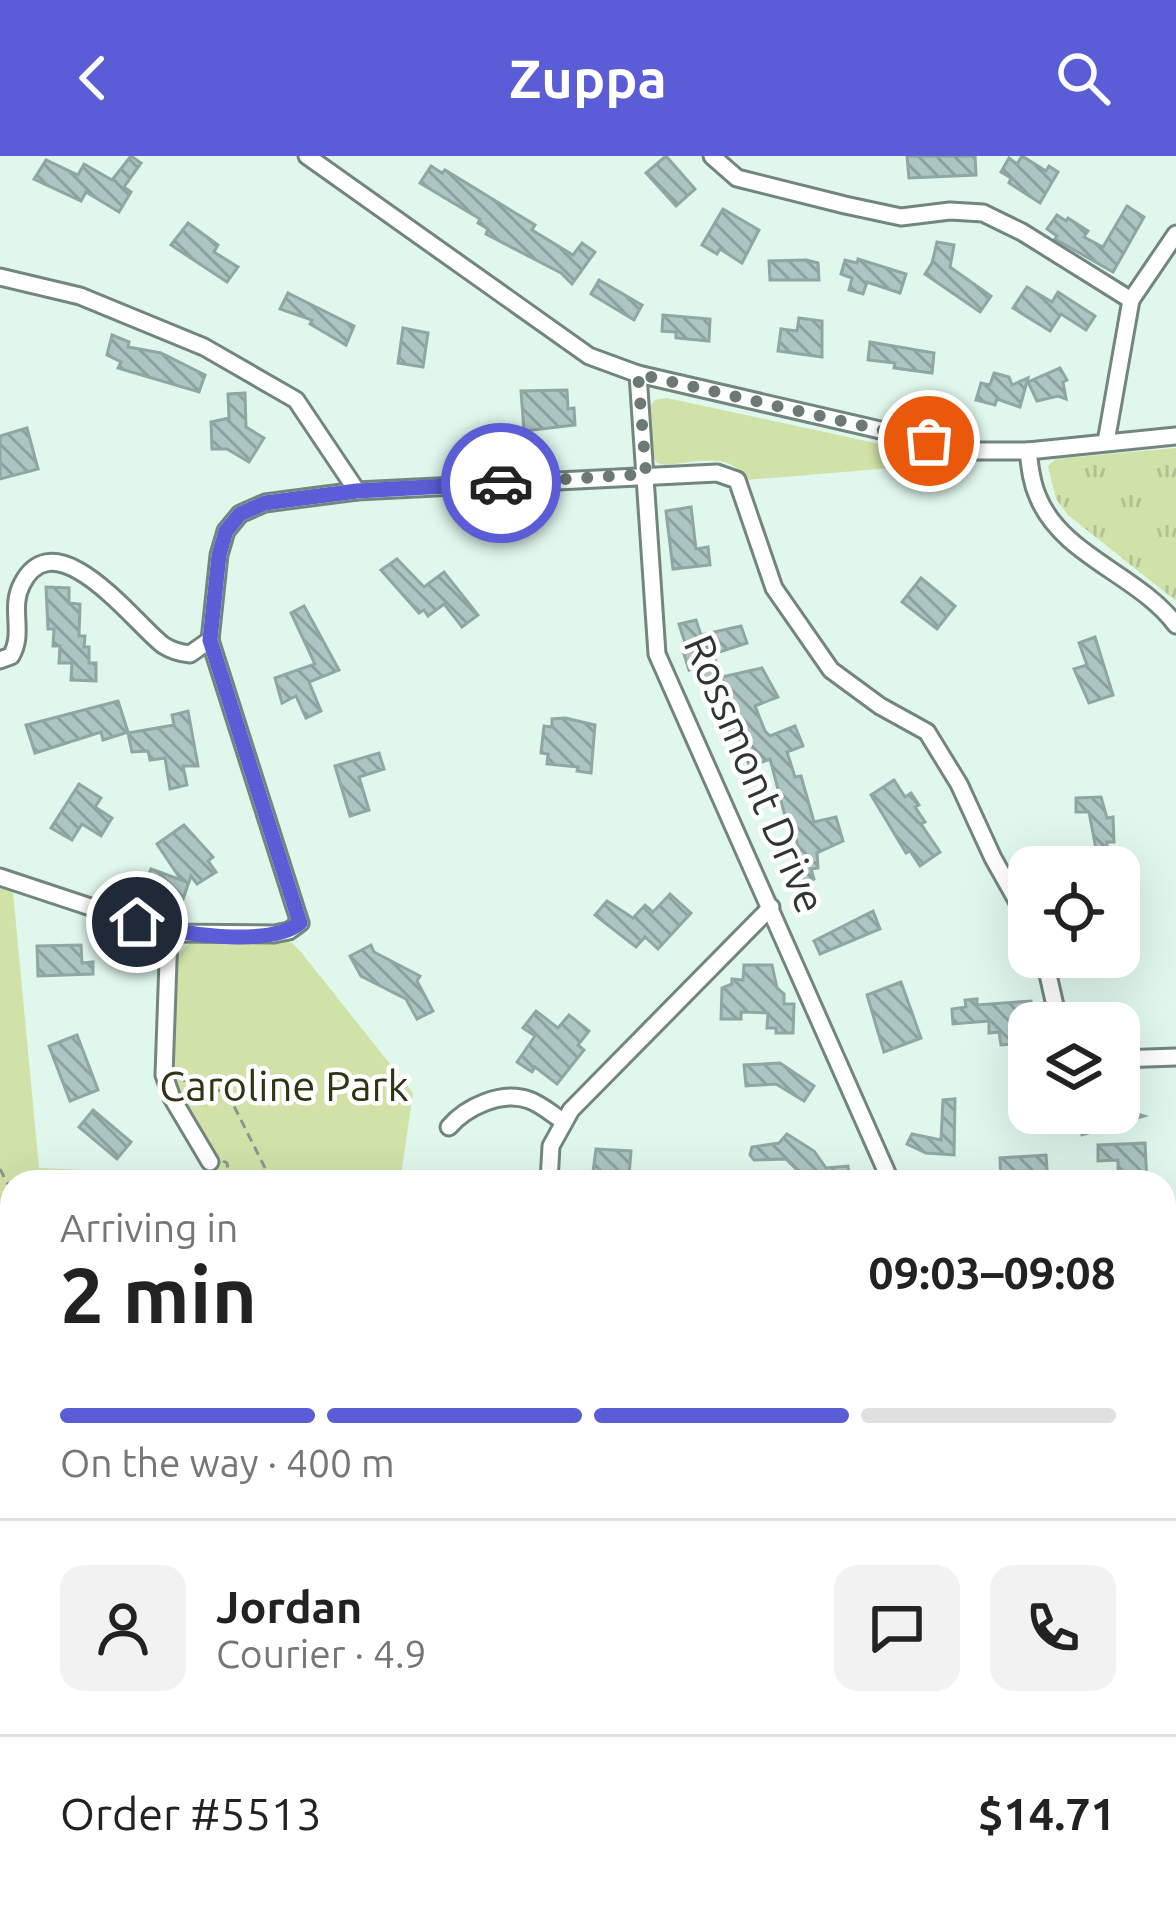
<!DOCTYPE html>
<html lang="en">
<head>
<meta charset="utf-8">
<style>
	body { margin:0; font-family:Ubuntu,sans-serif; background:#f2f2f2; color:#222; height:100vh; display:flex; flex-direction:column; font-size:45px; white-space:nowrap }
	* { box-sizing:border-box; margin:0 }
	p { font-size:39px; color:#767676 }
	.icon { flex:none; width:66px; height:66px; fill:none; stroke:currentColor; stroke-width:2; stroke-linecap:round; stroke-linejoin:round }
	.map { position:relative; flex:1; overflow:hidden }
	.drawer { position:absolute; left:0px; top:1014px; width:1176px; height:747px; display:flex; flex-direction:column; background:#fff; border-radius:36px 36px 0 0; box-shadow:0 12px 48px #0002 }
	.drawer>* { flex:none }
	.buttons { position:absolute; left:1008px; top:690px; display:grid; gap:24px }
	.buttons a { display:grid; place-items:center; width:132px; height:132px; border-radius:24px; background:#fff; box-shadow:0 12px 48px #0002; font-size:60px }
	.pin { position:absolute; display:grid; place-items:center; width:102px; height:102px; color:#fff; margin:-51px; border:6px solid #fff; border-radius:50%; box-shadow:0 3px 12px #0007 }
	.courier { position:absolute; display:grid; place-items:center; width:120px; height:120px; margin:-60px; border:9px solid #5a5dd5; border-radius:50%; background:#fff; color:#222; box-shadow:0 3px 15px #0007 }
	.head em { font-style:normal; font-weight:700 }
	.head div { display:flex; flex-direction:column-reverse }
	.head { display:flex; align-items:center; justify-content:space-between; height:204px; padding:0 60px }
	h1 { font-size:78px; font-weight:700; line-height:90px }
	.bar { display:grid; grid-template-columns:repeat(4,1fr); gap:18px 12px; align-content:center; height:144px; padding:0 60px }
	.bar i { height:15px; border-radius:9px; background:#e0e0e0 }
	.bar .current { background:#5a5dd5 }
	.bar p { grid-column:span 4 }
	.line { display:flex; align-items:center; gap:30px; padding:0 60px; border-top:3px solid #e0e0e0 }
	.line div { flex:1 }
	.round { display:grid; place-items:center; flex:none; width:126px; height:126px; border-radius:24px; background:#f2f2f2 }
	header { display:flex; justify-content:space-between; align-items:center; height:156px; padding:0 60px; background:#5a5dd5; color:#fff; font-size:54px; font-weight:700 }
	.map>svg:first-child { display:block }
</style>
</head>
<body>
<header><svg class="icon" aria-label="back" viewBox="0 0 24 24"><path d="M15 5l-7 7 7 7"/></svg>Zuppa<svg class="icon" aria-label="search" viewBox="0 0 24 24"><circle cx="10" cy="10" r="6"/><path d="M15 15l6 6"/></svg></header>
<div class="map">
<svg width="1176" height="1760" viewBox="0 0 1176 1760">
	<defs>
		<pattern id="grass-tufts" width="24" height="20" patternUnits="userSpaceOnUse" patternTransform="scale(3)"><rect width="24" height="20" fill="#d0e2a8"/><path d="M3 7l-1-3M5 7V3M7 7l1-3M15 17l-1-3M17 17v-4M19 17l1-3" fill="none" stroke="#b3c291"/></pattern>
		<pattern id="building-back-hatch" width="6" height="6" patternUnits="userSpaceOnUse" patternTransform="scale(3)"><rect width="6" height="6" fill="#acc5c2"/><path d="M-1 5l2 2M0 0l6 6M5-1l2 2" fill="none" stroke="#8ca19e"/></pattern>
	</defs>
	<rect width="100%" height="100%" fill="#e0f7ec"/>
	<path fill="url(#grass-tufts)" d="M1176 292V445L1068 359 1056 343 1048 310 1056 303Z"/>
	<g fill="#d0e2a8">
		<path d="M667 242 963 306 746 324C733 294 691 307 665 309L657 307 650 295 647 255 655 244Z"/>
		<path d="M0 731 13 736 39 1012 105 1015 146 1026H12V1256L0 1247Z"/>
		<path d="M277 783 292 787 301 796 413 937 400 1026H160L197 1017 218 1004 176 936 170 912 177 799 189 788Z"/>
	</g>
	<g fill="url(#building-back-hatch)" stroke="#8ea6a4" stroke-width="3">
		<path d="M131 0 141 7 124 31 131 36 119 56 86 36 81 45 34 23 46 4 78 19 84 8 112 24Z"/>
		<path d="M666 0 695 33 676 50 646 17Z"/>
		<path d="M907 0H975L976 19 909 22Z"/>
		<path d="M1022 0 1046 15 1049 10 1058 16 1040 47 1009 27 1011 22 1001 16 1009 2 1017 8Z"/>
		<path d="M431 10 442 17 445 14 535 69 532 74 573 99 582 87 595 96 572 128 561 117 486 78 488 73 478 67 480 63 420 27Z"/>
		<path d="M1127 50 1144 61 1113 116 1055 83 1057 80 1047 73 1057 59 1066 65 1068 62 1088 75 1084 81 1103 91Z"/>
		<path d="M723 53 759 74 742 107 720 93 717 98 702 89Z"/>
		<path d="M188 67 218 89 214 96 238 111 227 126 171 89Z"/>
		<path d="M937 86 954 89 950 111 991 140 980 156 925 118 932 107Z"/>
		<path d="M858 103 906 118 900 137 867 126 863 138 849 134 852 122 841 118 845 104 857 107Z"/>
		<path d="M806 104 818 107 819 124H770L769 105Z"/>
		<path d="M599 124 642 149 634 164 591 138Z"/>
		<path d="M1027 131 1052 146 1058 136 1095 160 1086 174 1061 158 1050 175 1013 152Z"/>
		<path d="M288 137 354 170 346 189 310 168 312 164 280 153Z"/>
		<path d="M663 159 710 163 709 185 676 182V176L662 175Z"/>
		<path d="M799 162 822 165V201L778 195 781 173 797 175Z"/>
		<path d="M403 172 428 177 423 211 398 207Z"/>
		<path d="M112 179 129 186 128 191 161 197 205 219 199 236 118 212 121 206 107 199Z"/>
		<path d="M870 186 934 197 932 217 894 212 895 207 868 204Z"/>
		<path d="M1060 212 1067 224 1063 226 1066 243 1058 240 1037 245 1028 226Z"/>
		<path d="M994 217 1009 221 1012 229 1028 222 1020 251 997 243 995 249 976 244 981 227 990 229Z"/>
		<path d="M567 234 568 253 574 252 575 269 524 275 521 235Z"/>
		<path d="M245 237 246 271 264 282 249 306 227 293H212L211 266 229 262 228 238Z"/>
		<path d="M27 272 38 313 0 323V280Z"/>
		<path d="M691 351 696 393 708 391 710 409 673 413 666 355Z"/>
		<path d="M397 403 424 431 444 416 478 459 462 471 444 448 428 460 424 454 419 457 381 414Z"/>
		<path d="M921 422 955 450 937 473 902 446Z"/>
		<path d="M46 431 69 432V447L80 448 79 480H85L84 491H89V507H96V525L71 524 72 507H59L60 490H53L54 473H48Z"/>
		<path d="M304 450 339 514 309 526 321 555 306 562 296 540 282 547 275 522 315 508 291 457Z"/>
		<path d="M696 464 701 479 741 470 747 487 713 498 722 521 762 512 778 541 755 550 765 575 770 580 795 570 803 590 787 596 795 621 801 620 814 666 836 661 843 685 817 697 818 712 811 713 814 723 801 727 795 708 801 707 799 693 789 659 785 660 770 603 750 611 738 580 733 582 728 570 734 568 725 541 712 545 700 510 689 514 684 498 688 496 679 468Z"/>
		<path d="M1095 481 1113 539 1089 547 1074 513 1087 509 1079 487Z"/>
		<path d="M118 545 128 576 103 584 101 576 35 597 26 569Z"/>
		<path d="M188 555 198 610H183L187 629 170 633 165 602 150 604 148 595 132 596 128 577 174 569 172 559Z"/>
		<path d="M565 562 595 569 591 617 577 615 578 611 547 608 548 598 541 597 544 570 552 571V563Z"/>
		<path d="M379 597 384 613 359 621 369 654 350 660 335 610Z"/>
		<path d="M894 624 905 641 911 637 919 649 915 651 925 666 921 668 940 696 920 710 910 695 906 697 871 639Z"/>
		<path d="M79 628 101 642 95 651 112 662 101 680 82 668 72 684 51 672Z"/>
		<path d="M1101 641 1107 662 1113 661 1114 686H1107V692L1096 693 1089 656H1076V642Z"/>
		<path d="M184 669 213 701 208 705 216 716 197 728 191 720 182 746 144 730 151 713 181 724 157 688Z"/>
		<path d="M670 738 691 757 658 793 645 781 636 791 595 759 607 745 633 762 645 749 653 756Z"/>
		<path d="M873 755 880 773 820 798 814 785Z"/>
		<path d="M81 789 82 807 93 806V818L38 820 37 790Z"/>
		<path d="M371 789 374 796 420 820 417 825 433 855 417 863 406 843 361 820 350 800Z"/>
		<path d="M744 809H772L777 832 784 838V848H794L793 877H776V872H767L768 857 741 856V863H721L722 832 732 828V823L743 824Z"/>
		<path d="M901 826 921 882 884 896 867 839Z"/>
		<path d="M977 843V849L1031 845 1029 909 1016 910 1014 888 1001 889 999 876 989 877V865L953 868 952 853 966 851 965 844Z"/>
		<path d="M536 855 558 872 569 859 589 875 578 889 584 894 557 928 535 911 532 916 517 906 535 880 523 872Z"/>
		<path d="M77 879 98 934 70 945 49 890Z"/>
		<path d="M780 907 814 930 804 945 776 928 746 930 744 909Z"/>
		<path d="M1119 915H1122L1134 957 1144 960 1082 979 1075 957H1119Z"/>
		<path d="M955 943 954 999 926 997 907 988 912 978 941 984 943 944Z"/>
		<path d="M93 954 131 986 117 1003 79 971Z"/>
		<path d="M787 978 814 995 826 1012 848 1010 850 1025 798 1026 797 1014 786 1003 754 1004 750 999 752 991 779 987Z"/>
		<path d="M1145 987 1147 1026H1118V1004L1098 1005V989Z"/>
		<path d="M596 993 631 995 629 1020 593 1016Z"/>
		<path d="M1046 999 1048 1026H1001L1000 1002Z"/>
	</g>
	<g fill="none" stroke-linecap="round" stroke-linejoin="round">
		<g stroke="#72867d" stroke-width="21">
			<g id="minor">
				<path d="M307 0 589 200 638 218 971 295H1028L1176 280"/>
				<path d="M712 0 737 22 845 49 901 61 950 55 983 57 1022 76 1131 144"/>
				<path d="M0 121 80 140 204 191 296 244 357 335"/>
				<path d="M638 218 657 498 891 1026"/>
				<path d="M1106 286 1131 144 1176 78"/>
				<path d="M1028 295C1030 310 1031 326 1038 341 1062 400 1139 419 1176 469"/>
				<path d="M0 504 11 500C25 477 9 452 22 428 56 361 136 469 163 489 172 495 180 497 190 498L210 484"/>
				<path d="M0 721 169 777 274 778 289 775 300 767 210 484 219 399 226 375 240 358 265 347 357 335 717 317 737 324 774 432 831 514 880 550 927 576 959 628 993 702 1029 766"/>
				<path d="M169 777 164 919 172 942 210 1006"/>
				<path d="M1044 801 1059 867"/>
				<path d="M1119 903 1176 901"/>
				<path d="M449 971C466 951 502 934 529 944 541 948 553 959 563 965"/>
				<path d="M549 1026 551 990 571 954 771 751"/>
				<path d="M0 1258 12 1267"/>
				<path d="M1176 1264V1314"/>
				<path d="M1095 1749 1109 1760"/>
			</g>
		</g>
		<g stroke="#889890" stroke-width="3" stroke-dasharray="9 6" stroke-linecap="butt">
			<path d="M183 924 221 935 233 948 272 1026"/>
			<path d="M223 1005 227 1007 230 1026"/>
			<path d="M0 1013 12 1036"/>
			<path d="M0 1060 12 1055"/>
			<path d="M0 1138 12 1151"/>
		</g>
		<use href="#minor" stroke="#fff" stroke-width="15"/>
	</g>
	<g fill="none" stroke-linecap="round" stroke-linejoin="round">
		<path stroke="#6c7a73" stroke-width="12" stroke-dasharray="0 21.6" d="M501 327 646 318 638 218 929 285"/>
		<path stroke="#5a5dd5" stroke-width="15" d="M137 766C173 778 269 792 300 767L210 484 219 399 226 375 240 358 265 347 357 335 501 327"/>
	</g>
	<g text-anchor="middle" stroke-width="9" stroke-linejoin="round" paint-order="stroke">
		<g font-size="42" fill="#2d3632" stroke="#fff">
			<text transform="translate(755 618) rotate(67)" y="15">Rossmont Drive</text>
		</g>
		<g font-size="42" fill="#2d3614" stroke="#fff">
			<text x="284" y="945">Caroline Park</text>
		</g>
	</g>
</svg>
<div class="buttons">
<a><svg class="icon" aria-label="locate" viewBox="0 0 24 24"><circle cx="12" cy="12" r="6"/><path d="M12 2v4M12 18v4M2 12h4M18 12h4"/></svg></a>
<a><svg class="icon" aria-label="layers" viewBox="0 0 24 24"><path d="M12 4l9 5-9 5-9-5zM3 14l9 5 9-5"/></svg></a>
</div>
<div class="pin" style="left:929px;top:285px;background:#ea580c"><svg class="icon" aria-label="bag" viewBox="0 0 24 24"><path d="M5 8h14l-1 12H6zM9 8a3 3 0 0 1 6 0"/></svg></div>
<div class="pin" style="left:137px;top:766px;background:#1f2937"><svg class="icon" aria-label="home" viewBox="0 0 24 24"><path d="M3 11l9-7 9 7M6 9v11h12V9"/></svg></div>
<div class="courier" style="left:501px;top:327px"><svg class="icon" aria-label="car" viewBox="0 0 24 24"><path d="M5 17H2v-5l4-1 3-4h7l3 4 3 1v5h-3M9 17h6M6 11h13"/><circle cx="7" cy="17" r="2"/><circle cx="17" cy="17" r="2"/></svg></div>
<section class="drawer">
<div class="head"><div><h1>2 min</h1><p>Arriving in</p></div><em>09:03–09:08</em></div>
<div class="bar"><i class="current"></i><i class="current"></i><i class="current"></i><i></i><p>On the way · 400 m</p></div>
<div class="line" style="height:216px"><a class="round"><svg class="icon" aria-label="person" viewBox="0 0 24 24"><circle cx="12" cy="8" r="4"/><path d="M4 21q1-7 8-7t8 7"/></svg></a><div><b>Jordan</b><p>Courier · 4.9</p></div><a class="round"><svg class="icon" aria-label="chat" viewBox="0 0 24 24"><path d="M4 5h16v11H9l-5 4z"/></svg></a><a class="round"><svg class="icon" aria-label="phone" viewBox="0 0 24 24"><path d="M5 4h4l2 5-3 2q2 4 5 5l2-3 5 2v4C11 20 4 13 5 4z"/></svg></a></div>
<div class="line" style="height:156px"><div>Order #5513</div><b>$14.71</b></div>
</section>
</div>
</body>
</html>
